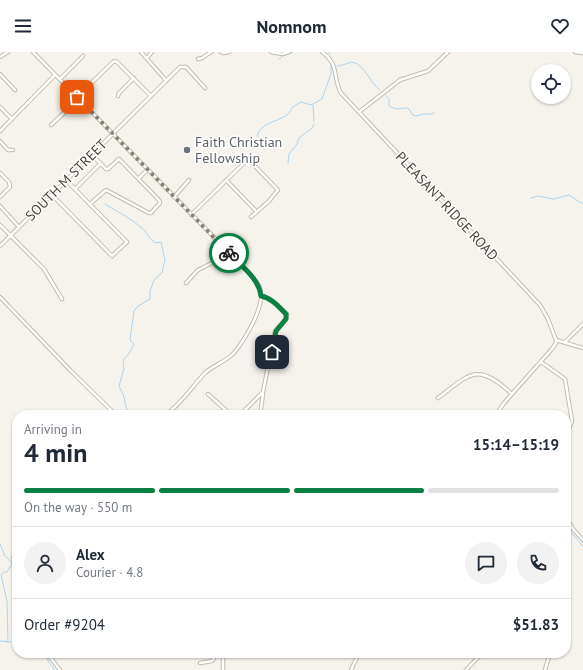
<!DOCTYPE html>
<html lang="en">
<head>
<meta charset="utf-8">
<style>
	body { margin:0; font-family:"PT Sans",sans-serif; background:#f2f2f3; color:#1f2937; height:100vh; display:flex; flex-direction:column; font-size:15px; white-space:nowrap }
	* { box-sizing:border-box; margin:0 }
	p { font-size:13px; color:#747a83 }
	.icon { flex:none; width:22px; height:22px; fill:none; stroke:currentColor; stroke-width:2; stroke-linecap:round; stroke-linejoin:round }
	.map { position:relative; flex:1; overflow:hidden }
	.panel { position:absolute; left:12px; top:358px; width:559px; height:248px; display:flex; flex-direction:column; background:#fff; border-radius:16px; box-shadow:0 1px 3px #0004 }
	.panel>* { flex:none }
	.tools { position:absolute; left:531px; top:12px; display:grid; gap:8px }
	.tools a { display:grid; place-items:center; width:40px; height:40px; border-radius:50%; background:#fff; box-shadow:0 1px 3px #0004; font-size:20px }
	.pin { position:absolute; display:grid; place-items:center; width:34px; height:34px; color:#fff; margin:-17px; border-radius:8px; box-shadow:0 2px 6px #0006 }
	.courier { position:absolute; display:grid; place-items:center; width:40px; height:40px; margin:-20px; border:3px solid #0b8043; border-radius:50%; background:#fff; color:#222; box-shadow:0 1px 5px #0007 }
	.overview em { font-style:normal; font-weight:800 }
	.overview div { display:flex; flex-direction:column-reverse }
	.overview { display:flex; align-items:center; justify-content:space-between; height:68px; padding:0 12px }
	h1 { font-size:26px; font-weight:800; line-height:30px }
	.bar { display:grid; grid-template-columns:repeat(4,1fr); gap:6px 4px; align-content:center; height:48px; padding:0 12px }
	.bar i { height:5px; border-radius:3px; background:#e0e1e3 }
	.bar .on { background:#0b8043 }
	.bar p { grid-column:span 4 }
	.line { display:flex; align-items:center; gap:10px; padding:0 12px; border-top:1px solid #e0e1e3 }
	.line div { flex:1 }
	.round { display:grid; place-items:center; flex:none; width:42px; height:42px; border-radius:21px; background:#f2f2f3 }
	header { display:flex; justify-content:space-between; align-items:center; height:52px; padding:0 12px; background:#fff; font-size:18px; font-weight:800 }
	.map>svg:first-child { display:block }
</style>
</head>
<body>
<header><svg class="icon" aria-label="menu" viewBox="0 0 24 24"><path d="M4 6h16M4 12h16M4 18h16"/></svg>Nomnom<svg class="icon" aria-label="heart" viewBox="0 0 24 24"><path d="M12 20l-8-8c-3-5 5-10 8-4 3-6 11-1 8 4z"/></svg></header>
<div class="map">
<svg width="583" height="618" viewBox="0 0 583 618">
	<rect width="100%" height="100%" fill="#f6f3ec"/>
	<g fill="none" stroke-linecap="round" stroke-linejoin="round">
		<g stroke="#a9d4f2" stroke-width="1">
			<path d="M329 0 330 2"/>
			<path d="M279 7 283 4 293 0"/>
			<path d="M337 14C342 14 350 10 352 10 365 12 370 32 380 38"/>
			<path d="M385 43 389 47V54C398 59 399 56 408 56L413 63 416 64 423 62H430L434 61"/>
			<path d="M313 53 314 69"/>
			<path d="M257 84C260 71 277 70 287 63 290 61 291 57 293 55 295 53 299 52 301 50L311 53 322 47 331 22V10"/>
			<path d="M288 111 289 102 297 92 299 86 312 76 314 72"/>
			<path d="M531 146 538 144 554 147 569 143 581 151H583"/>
			<path d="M105 152C118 160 130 166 142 176 148 181 149 188 156 191L161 190 165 208 162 221 154 228 150 239V247L138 254 134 259 130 288 134 292 128 303 124 307 123 311 124 316 119 334 124 345 126 355 130 363"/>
			<path d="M566 475C572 482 578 487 583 495"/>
			<path d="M0 492 5 504 11 510"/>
			<path d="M0 589 11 590"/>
			<path d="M8 590 7 549 1 523 4 520H7L12 512 11 506 17 491"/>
			<path d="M14 591 17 593"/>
			<path d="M44 601 50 612 55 618"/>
		</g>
		<g stroke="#c2bbae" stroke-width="4.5">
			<g id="minor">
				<path d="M33 0 249 221C253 226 258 230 260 236 266 254 245 287 234 301 226 309 215 313 206 320 192 334 182 352 165 363"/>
				<path d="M141 0 164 26 166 29"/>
				<path d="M221 0 223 1 229 0"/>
				<path d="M271 0 282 2 289 0"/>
				<path d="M322 0C340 13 332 24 341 41L540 253 548 267 556 288 583 296"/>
				<path d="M575 0 583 1"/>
				<path d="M0 5 8 0"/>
				<path d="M147 6 152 0"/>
				<path d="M198 7 202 6 211 0"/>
				<path d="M0 22 15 38"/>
				<path d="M60 27 83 4"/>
				<path d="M118 44 119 41 134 26"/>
				<path d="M77 45 113 10 116 9 151 44"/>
				<path d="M0 55 12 67"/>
				<path d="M359 60 400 28 428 19 448 0"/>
				<path d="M51 73 79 47"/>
				<path d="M0 79 55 23"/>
				<path d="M0 89 8 98H13"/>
				<path d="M0 121 9 130 10 135 0 145"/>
				<path d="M139 126 147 118"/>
				<path d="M226 128 257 160"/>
				<path d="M75 137 100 112"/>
				<path d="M52 143 112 204 127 190 66 128"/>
				<path d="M174 145 189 128"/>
				<path d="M90 152 106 138 149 161H151L160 151 159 148 119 107 108 117H106L92 103"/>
				<path d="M0 154 19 175"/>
				<path d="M191 163 247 108H249L278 138 269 149 251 165"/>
				<path d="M0 173 44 217 62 247"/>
				<path d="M0 194 180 15H186L205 36"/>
				<path d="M186 231 198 218 212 211 226 198"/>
				<path d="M0 245 71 319 116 363"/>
				<path d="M565 290 583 272"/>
				<path d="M541 310 565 327 572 369 566 384"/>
				<path d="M208 342 231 363"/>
				<path d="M438 346C471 321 477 310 512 342"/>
				<path d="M240 363 263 340 275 279 286 267 287 262C279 255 272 246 261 244"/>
				<path d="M260 363 263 342"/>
				<path d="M496 363 504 351 551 298 556 291V288"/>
				<path d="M566 466 573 477 583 488"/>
				<path d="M47 601 60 618"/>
				<path d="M200 611 212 609 214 606 215 601"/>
				<path d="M223 618V601"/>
				<path d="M351 618 359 601"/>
				<path d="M466 618 482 601"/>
				<path d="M545 618 550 601"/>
			</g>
		</g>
		<use href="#minor" stroke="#fff" stroke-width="2.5"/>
	</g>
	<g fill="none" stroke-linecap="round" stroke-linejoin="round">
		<path stroke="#878178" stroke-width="4" stroke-dasharray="0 7.2" d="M77 45 229 201"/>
		<path stroke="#0b8043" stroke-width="5" d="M229 201C241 214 259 226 261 244 272 246 279 255 286 262V267L276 279 272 300"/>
	</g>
	<circle fill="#6b7280" stroke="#fff" stroke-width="1.5" cx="187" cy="98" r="4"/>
	<g text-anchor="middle" stroke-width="3" stroke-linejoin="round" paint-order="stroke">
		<g font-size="14" fill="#5b616d" stroke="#fff" text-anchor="start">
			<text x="195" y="95">Faith Christian<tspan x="195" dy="16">Fellowship</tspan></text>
		</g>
		<g font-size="14" fill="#4b4439" stroke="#fff">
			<text transform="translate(66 128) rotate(-45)" y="5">SOUTH M STREET</text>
			<text transform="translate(447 154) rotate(47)" y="5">PLEASANT RIDGE ROAD</text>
		</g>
	</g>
</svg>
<div class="tools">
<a><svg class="icon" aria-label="locate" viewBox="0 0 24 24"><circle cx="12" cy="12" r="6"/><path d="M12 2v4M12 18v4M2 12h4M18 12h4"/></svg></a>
</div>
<div class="pin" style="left:77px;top:45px;background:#ea580c"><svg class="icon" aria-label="bag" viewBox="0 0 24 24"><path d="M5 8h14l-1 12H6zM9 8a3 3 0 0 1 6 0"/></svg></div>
<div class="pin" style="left:272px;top:300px;background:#1f2937"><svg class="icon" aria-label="home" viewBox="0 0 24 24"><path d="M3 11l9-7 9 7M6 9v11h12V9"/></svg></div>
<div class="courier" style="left:229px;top:201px"><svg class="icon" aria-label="bike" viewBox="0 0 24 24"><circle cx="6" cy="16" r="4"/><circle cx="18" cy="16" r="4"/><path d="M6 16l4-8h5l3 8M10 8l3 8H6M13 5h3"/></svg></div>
<section class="panel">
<div class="overview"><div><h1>4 min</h1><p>Arriving in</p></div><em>15:14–15:19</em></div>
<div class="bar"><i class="on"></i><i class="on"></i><i class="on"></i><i></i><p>On the way · 550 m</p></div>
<div class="line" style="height:72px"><a class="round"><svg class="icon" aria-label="person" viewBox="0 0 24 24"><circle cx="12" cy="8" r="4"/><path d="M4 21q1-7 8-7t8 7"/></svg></a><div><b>Alex</b><p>Courier · 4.8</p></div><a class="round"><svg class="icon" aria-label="chat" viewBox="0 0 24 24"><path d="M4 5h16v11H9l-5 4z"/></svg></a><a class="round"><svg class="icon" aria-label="phone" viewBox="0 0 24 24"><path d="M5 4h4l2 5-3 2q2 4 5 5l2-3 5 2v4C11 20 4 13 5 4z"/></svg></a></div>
<div class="line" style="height:52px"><div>Order #9204</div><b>$51.83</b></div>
</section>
</div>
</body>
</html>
